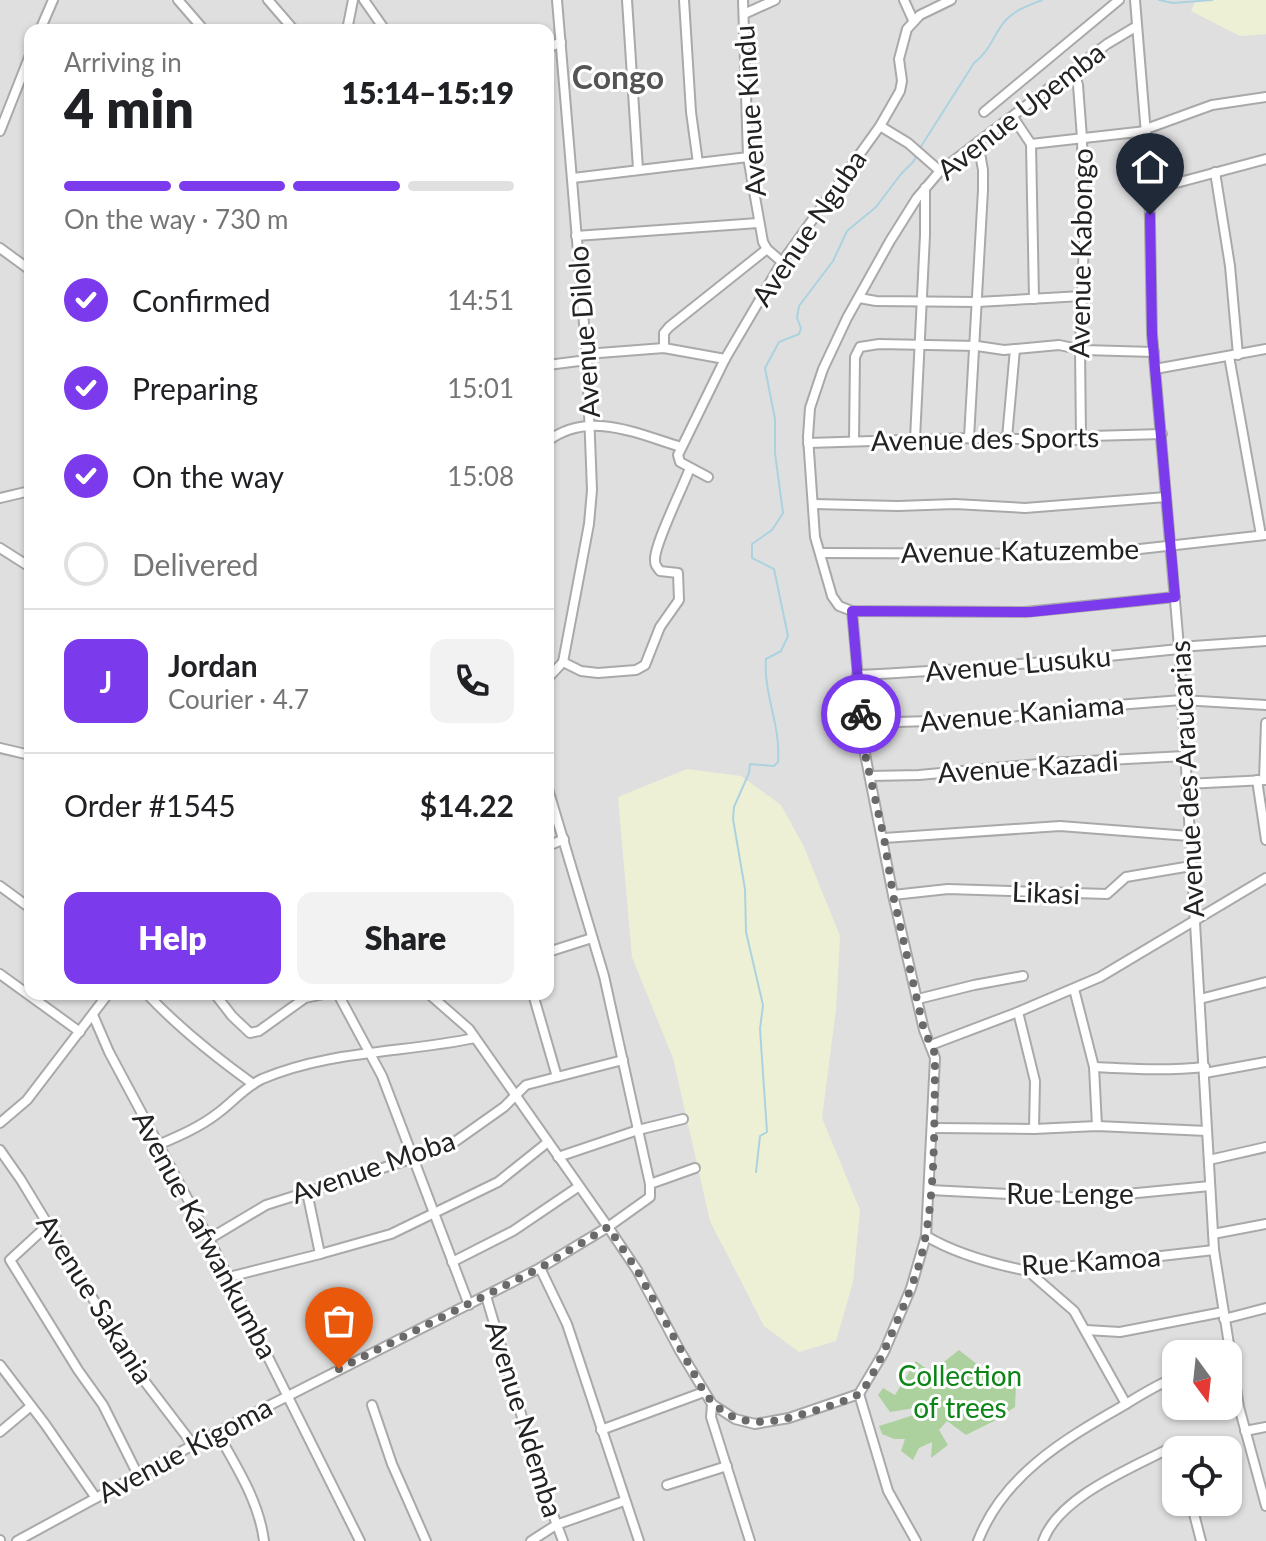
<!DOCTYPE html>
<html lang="en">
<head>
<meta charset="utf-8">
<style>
	body { margin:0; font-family:Lato,sans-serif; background:#f2f2f2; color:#202124; height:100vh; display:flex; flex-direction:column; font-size:30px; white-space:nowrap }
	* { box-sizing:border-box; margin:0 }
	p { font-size:26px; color:#757577 }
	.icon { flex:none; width:44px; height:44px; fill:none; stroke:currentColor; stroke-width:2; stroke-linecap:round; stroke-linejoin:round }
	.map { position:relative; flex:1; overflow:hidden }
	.side { position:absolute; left:24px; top:24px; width:530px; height:976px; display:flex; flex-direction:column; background:#fff; border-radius:16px; box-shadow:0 2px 6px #0004 }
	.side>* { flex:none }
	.needle { width:52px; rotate:165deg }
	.controls { position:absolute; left:1162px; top:1340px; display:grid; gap:16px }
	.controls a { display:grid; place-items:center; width:80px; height:80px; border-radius:16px; background:#fff; box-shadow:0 2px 6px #0004; font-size:40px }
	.pin { position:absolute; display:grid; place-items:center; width:68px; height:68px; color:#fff; margin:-82px -34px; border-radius:50% 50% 50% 0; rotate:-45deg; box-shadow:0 0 8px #0007 }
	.pin .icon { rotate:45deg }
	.courier { position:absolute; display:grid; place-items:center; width:80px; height:80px; margin:-40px; border:6px solid #7c3aed; border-radius:50%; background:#fff; color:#222; box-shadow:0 2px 10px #0007 }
	.headline em { font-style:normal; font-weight:800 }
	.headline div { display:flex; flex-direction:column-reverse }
	.headline { display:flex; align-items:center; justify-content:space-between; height:136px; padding:0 40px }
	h1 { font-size:52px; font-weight:800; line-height:60px }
	.bar { display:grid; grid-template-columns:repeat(4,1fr); gap:12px 8px; align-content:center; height:96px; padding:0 40px }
	.bar i { height:10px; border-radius:6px; background:#e0e0e0 }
	.bar .selected { background:#7c3aed }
	.bar p { grid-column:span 4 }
	.line { display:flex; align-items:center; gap:20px; padding:0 40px; border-top:2px solid #e0e0e0 }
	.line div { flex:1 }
	.round { display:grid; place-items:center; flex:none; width:84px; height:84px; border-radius:16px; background:#f2f2f2 }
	ol { padding:0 40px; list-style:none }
	li { display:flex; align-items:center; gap:24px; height:88px }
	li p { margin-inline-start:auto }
	li .icon { padding:8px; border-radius:50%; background:#7c3aed; color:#fff; stroke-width:4 }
	li:last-child { color:#757577 }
	li i { width:44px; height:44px; border:4px solid #e0e0e0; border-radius:50% }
	.button { display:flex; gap:16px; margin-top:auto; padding:16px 40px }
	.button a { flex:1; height:92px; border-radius:16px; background:#7c3aed; color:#fff; font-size:32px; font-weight:800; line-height:92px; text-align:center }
	.button a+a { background:#f2f2f2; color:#202124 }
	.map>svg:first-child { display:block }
</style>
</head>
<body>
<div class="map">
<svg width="1266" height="1541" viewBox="0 0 1266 1541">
	<rect width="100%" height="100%" fill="#f2efe9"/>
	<path fill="#e0dfdf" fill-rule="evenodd" d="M0 0H1266V1541H0ZM30 30H548V994H30ZM1176 1354H1228V1406H1176ZM1176 1450H1228V1502H1176Z"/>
	<g fill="#eef0d5">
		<path d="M1196 0H1266V34L1240 36 1191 11Z"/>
		<path d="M687 769 741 776 781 805 804 847 840 936 836 1009 822 1118 860 1210 853 1282 836 1341 799 1352 764 1326 710 1221 673 1058 632 957 618 797Z"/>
	</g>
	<path fill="#add19e" d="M959 1350 978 1365 1016 1387 1015 1407 994 1421 966 1435 947 1421 939 1430 948 1445 931 1458 932 1442 919 1448 913 1460 901 1451 905 1439H894L882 1434 879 1426 920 1413 915 1408 890 1412 878 1395 883 1388 895 1395 916 1361 931 1372Z"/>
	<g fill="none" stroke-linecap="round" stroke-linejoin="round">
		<g stroke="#aad3df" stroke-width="2">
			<path d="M1159 0 1173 3 1212 0"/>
			<path d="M920 148 974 63C992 49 993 34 1006 20 1015 10 1030 5 1042 0"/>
			<path d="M756 1172 760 1136 767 1132 760 1029 763 1005 746 932 745 889 733 819 734 807 749 773 750 764 774 766 778 762C781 725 763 693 766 659L781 651 788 636 774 569 752 558V544L772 530 783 513 775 453V419L765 368 779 342 799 334 801 328 797 318 799 306 833 261 847 231 876 207 901 174 913 162 918 154"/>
		</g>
		<g stroke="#a9a9a9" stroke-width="12">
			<g id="minor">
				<path d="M178 0 204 30"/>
				<path d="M268 0 294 30"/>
				<path d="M364 0 385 30"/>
				<path d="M557 0 587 360 592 490 589 524 563 662"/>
				<path d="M627 0 638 169"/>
				<path d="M684 0 691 112 698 163"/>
				<path d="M743 0 748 157 763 242 767 249 782 262"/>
				<path d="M904 0 913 20"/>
				<path d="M1135 0 1149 171 1152 334 1179 647 1214 1250 1239 1407 1266 1506"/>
				<path d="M744 14 775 0"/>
				<path d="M1137 26 1107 44 940 171 917 198 890 241 847 318 823 369 810 408 808 437 815 537 832 596 839 606 852 611 1025 612 1175 597"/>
				<path d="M40 30 53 0"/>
				<path d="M347 30 353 0"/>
				<path d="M548 48 561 42"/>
				<path d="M1073 69 1078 85 1082 138 1084 240 1080 349 1081 437"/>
				<path d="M984 112 1119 0"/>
				<path d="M1013 117 1031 144 1034 299"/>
				<path d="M880 126 908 143 940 171"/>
				<path d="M1146 129 1212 105 1266 97"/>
				<path d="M0 131 30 55"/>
				<path d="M1031 144 1146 131"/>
				<path d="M1215 172 1230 266 1238 355"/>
				<path d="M573 178 748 157"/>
				<path d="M1150 190 1266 159"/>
				<path d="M576 236 758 223"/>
				<path d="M0 248 30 270"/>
				<path d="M859 298 876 301 977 302 1082 296"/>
				<path d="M664 348V333L669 327 767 249"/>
				<path d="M586 354 664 348 725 359"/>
				<path d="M1229 356 1261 535"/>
				<path d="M548 365 587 360"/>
				<path d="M1155 369 1266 349"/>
				<path d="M969 438 983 190V170L978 142"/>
				<path d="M1007 438 1015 349"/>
				<path d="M915 439 925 235V188"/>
				<path d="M548 441C589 410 638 434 681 447"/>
				<path d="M854 441 855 357 860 347 879 344 977 346 1004 350 1059 345 1083 350 1154 352"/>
				<path d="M808 443 969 438 1075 440 1091 436 1162 434"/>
				<path d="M708 477 680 462 678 455 725 359 782 262 880 126 900 91 902 81 899 59 907 29 920 15 951 0"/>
				<path d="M0 498 30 491"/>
				<path d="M813 504 898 506 955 504 1025 508 1166 497"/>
				<path d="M0 548 30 567"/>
				<path d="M821 553 1095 554 1266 535"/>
				<path d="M1179 647 1266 641"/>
				<path d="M563 662 581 671 598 673 636 670 645 665 660 627 679 600 678 573 660 571C656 565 655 566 655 559 655 543 683 487 690 468"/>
				<path d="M857 675C966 670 1072 660 1179 649"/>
				<path d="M548 678 563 662"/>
				<path d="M862 723 1000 719 1052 710 1182 700 1266 705"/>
				<path d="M0 748 30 755"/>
				<path d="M870 776 919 775 1049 763 1185 756"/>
				<path d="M1257 780 1266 840"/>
				<path d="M1264 780 1266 723"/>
				<path d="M1186 784 1266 780"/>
				<path d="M884 838 1060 826 1189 836"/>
				<path d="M548 846 564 839"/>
				<path d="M0 886 30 908"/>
				<path d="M893 895 948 889 1107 894 1126 877 1191 866"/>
				<path d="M548 952 592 938"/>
				<path d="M0 974 80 1032"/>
				<path d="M1074 989 1094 1067 1097 1126"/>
				<path d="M147 994C179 1028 214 1056 253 1084"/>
				<path d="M215 994 232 1016 250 1033 259 1031 305 998 324 994"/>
				<path d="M338 994 382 1076 469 1305"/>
				<path d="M429 994 469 1029 608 1227 637 1270 680 1351 712 1404 735 1419 755 1424 789 1418 859 1394 884 1352 911 1288 926 1236 935 1058 924 1030 893 895 865 754 852 611"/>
				<path d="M533 994 557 1077"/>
				<path d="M918 999 974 985 1023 976"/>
				<path d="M1200 999 1266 982"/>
				<path d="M1018 1012 1035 1081 1034 1129"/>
				<path d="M93 1015 109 1052 209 1239 360 1541"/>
				<path d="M931 1045 1018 1012 1100 977 1266 878"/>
				<path d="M1094 1067C1131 1069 1167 1071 1205 1067"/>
				<path d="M1205 1073 1266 1062"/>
				<path d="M0 1123 27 1100 108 994"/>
				<path d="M934 1128 1034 1129 1097 1126 1207 1131"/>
				<path d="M158 1145C179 1136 200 1127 218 1113 233 1102 245 1087 262 1079 330 1050 404 1053 475 1038"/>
				<path d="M0 1150 21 1180 136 1370 194 1446"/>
				<path d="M558 1157 638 1130 683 1119"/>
				<path d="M1209 1160 1266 1147"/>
				<path d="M650 1184 695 1168"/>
				<path d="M930 1190 1085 1198 1210 1186"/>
				<path d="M48 1225 10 1260 78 1370 103 1405 138 1475"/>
				<path d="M1213 1234 1266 1224"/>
				<path d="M926 1236C956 1254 993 1264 1028 1271L1214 1250"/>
				<path d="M209 1239 266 1205 414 1158 456 1141 504 1107 526 1085 623 1060"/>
				<path d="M320 1254 391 1234 498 1182 548 1142"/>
				<path d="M452 1262 513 1231 578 1187"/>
				<path d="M540 1268 567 1324 639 1541"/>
				<path d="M1028 1271 1074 1311 1126 1404"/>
				<path d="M229 1277 320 1254 307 1192"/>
				<path d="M486 1296 543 1488 563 1541"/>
				<path d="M1224 1319 1266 1308"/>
				<path d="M1086 1330 1120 1332 1223 1312"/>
				<path d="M0 1365 45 1424 96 1498"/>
				<path d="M859 1394 888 1491 916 1541"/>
				<path d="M712 1404 711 1417 750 1541"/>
				<path d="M372 1405 392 1464 426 1541"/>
				<path d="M601 1430 704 1392"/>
				<path d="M1245 1431 1266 1427"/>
				<path d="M0 1432 31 1406"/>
				<path d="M217 1432C236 1466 259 1501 264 1541"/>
				<path d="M667 1485 727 1466"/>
				<path d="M1191 1502 1201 1541"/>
				<path d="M0 1540V1541"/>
				<path d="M17 1541 217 1432 540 1268 608 1227 650 1197V1184L604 976 548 789"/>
				<path d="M531 1541 556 1525 624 1501"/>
				<path d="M978 1541C1003 1476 1063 1440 1121 1407 1139 1396 1156 1385 1176 1377"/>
				<path d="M1043 1541C1059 1496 1134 1467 1174 1446H1178L1179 1450"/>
			</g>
		</g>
		<use href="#minor" stroke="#fff" stroke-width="8"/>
	</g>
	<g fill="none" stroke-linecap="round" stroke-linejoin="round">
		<path stroke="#6b6a68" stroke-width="8" stroke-dasharray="0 14.4" d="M339 1369 540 1268 608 1227 637 1270 704 1392C725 1421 750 1426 784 1419 796 1417 851 1400 859 1394 869 1385 883 1353 889 1340 900 1314 912 1289 920 1261 936 1201 934 1129 935 1067L934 1051 924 1030 893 895 884 838 865 754 861 714"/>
		<path stroke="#7c3aed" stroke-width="10" d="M861 714 852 611 1030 612 1175 597 1152 334 1150 215"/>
	</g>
	<g text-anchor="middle" stroke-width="6" stroke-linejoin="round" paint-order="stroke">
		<g font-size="28" fill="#222" stroke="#fff">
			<text transform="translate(750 111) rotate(-94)" y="10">Avenue Kindu</text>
			<text transform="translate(1021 111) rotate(-38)" y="10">Avenue Upemba</text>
			<text transform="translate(809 228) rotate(-56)" y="10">Avenue Nguba</text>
			<text transform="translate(1081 253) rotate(-89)" y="10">Avenue Kabongo</text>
			<text transform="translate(584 332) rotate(-94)" y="10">Avenue Dilolo</text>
			<text transform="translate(985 439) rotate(-1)" y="10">Avenue des Sports</text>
			<text transform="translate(1020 551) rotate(-1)" y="10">Avenue Katuzembe</text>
			<text transform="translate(1018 664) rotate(-5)" y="10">Avenue Lusuku</text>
			<text transform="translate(1022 713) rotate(-5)" y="10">Avenue Kaniama</text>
			<text transform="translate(1028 767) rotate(-4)" y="10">Avenue Kazadi</text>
			<text transform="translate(1187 779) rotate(-93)" y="10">Avenue des Araucarias</text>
			<text transform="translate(1046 893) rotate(2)" y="10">Likasi</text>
			<text transform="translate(373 1167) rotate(-19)" y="10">Avenue Moba</text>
			<text x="1070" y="1204">Rue Lenge</text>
			<text transform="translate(205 1235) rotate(62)" y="10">Avenue Kafwankumba</text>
			<text transform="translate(1091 1261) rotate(-4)" y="10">Rue Kamoa</text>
			<text transform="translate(95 1299) rotate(58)" y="10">Avenue Sakania</text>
			<text transform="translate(524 1419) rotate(73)" y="10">Avenue Ndemba</text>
			<text transform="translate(185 1450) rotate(-28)" y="10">Avenue Kigoma</text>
		</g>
		<g font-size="28" fill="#0c8416" stroke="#fff">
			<text x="960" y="1386">Collection<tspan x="960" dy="32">of trees</tspan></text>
		</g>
		<g font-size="32" font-weight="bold" fill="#555" stroke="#fff">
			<text x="618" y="89">Congo</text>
		</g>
	</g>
</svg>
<div class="controls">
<a><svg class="needle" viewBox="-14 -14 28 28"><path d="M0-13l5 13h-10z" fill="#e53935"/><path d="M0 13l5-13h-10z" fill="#757577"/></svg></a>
<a><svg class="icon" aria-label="locate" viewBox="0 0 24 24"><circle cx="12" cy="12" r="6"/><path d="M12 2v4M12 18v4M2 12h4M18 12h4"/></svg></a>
</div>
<div class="pin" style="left:339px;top:1369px;background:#ea580c"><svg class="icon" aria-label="bag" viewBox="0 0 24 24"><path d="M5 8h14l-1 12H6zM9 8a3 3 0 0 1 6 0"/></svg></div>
<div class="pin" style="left:1150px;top:215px;background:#1f2937"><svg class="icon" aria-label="home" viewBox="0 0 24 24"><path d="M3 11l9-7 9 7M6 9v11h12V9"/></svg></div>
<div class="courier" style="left:861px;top:714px"><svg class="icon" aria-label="bike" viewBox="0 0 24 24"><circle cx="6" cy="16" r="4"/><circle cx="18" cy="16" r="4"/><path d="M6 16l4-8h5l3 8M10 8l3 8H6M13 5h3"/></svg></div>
<section class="side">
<div class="headline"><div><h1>4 min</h1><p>Arriving in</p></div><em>15:14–15:19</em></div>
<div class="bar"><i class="selected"></i><i class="selected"></i><i class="selected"></i><i></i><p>On the way · 730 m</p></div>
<ol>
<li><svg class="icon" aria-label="check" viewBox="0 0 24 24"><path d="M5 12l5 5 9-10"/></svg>Confirmed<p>14:51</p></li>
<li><svg class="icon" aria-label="check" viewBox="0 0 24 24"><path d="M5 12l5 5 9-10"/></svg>Preparing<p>15:01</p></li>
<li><svg class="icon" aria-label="check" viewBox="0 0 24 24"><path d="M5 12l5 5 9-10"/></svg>On the way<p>15:08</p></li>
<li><i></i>Delivered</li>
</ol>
<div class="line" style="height:144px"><b class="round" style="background:#7c3aed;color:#fff">J</b><div><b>Jordan</b><p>Courier · 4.7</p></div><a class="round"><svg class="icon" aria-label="phone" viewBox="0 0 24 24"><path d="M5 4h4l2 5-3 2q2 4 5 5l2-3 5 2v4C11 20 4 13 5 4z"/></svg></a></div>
<div class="line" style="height:104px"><div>Order #1545</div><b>$14.22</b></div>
<div class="button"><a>Help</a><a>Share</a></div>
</section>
</div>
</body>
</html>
